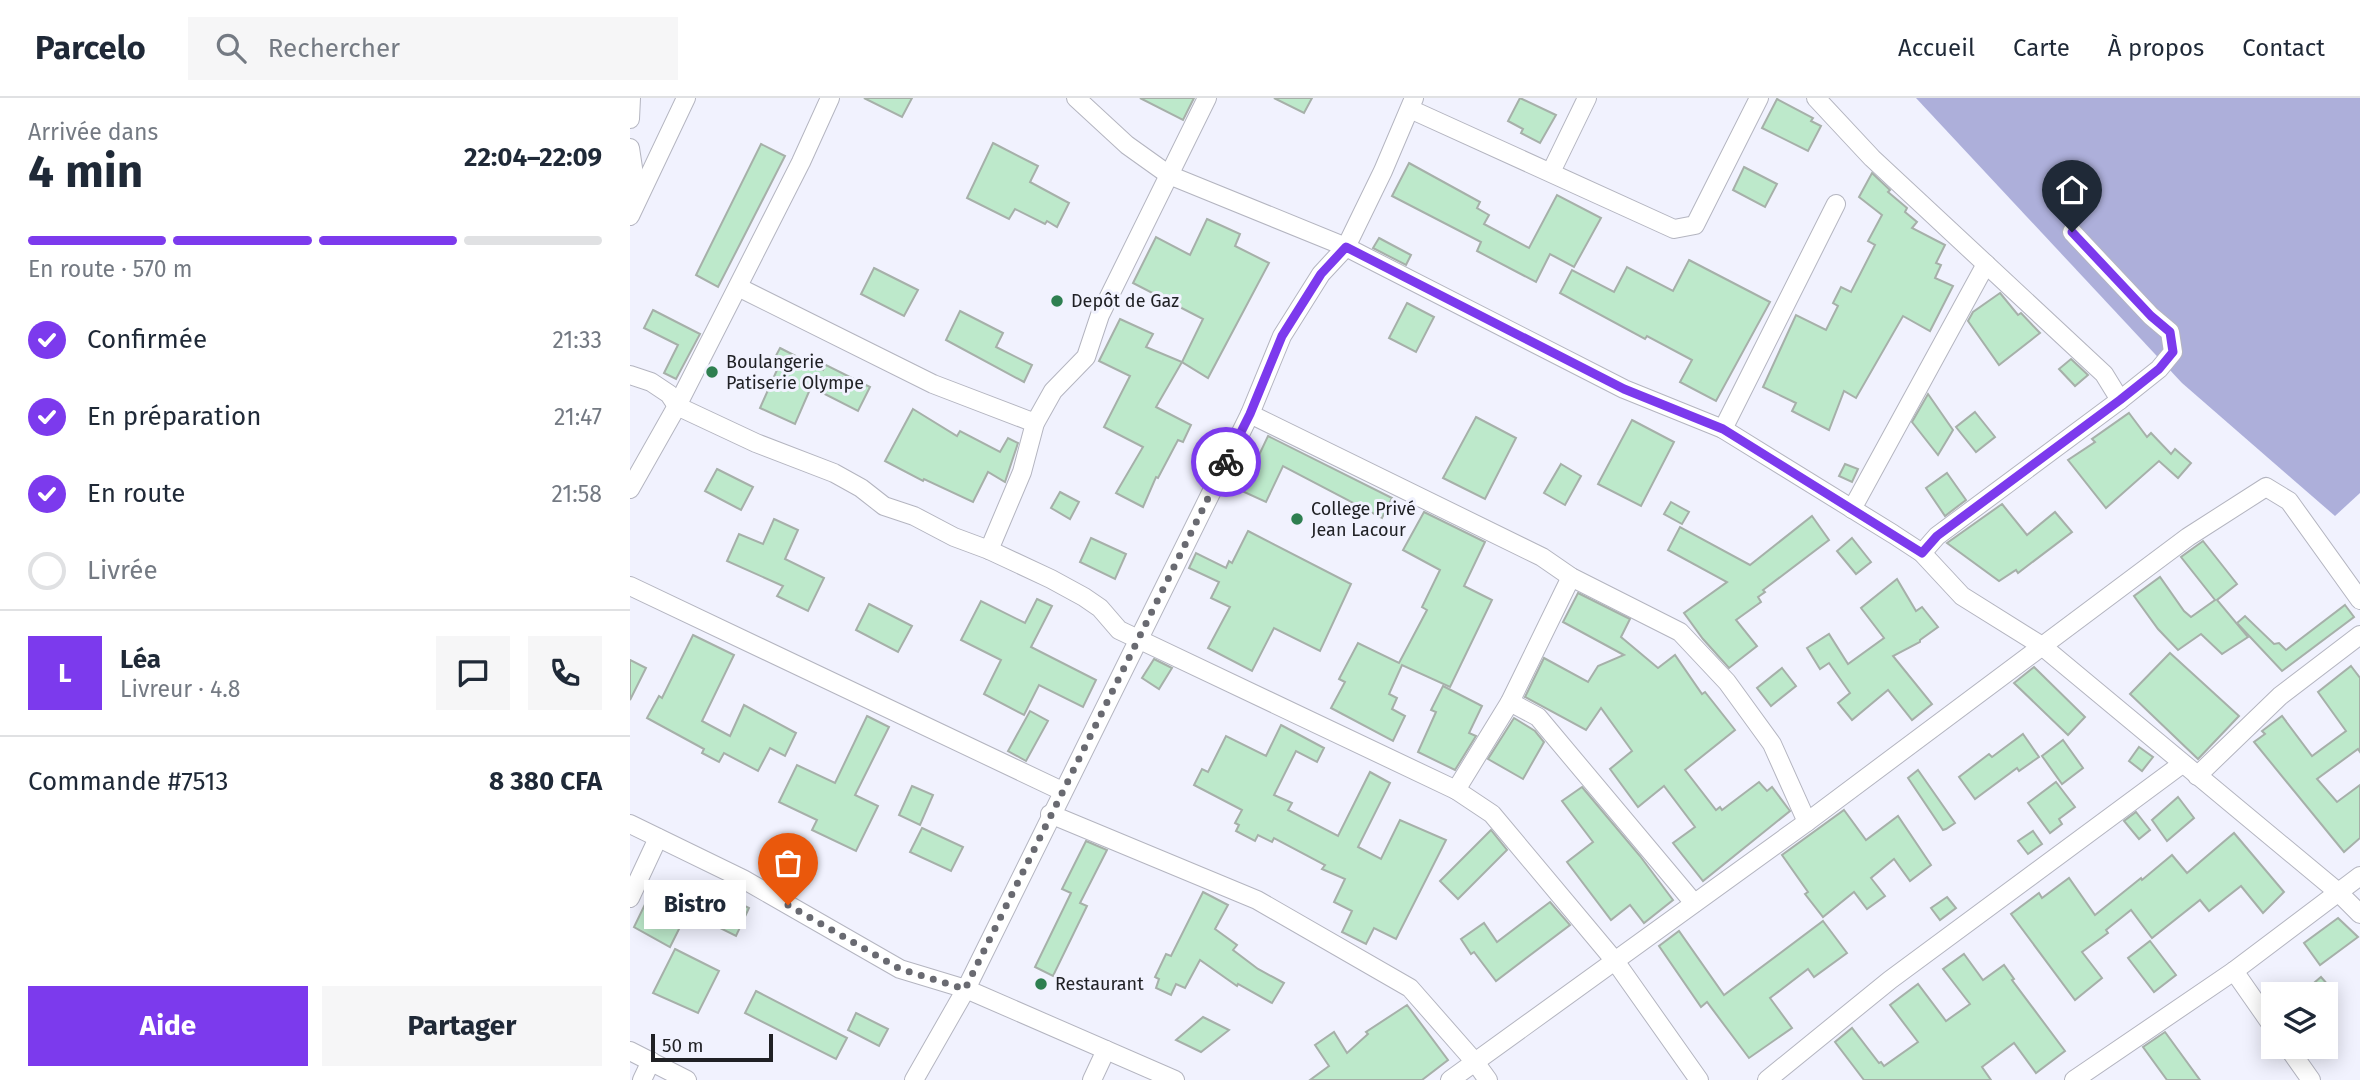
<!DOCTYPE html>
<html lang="fr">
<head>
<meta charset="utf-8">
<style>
	body { margin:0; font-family:"Fira Sans",sans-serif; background:#f6f6f7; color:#1f2937; height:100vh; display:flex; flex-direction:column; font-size:26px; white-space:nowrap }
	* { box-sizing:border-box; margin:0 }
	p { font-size:23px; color:#747a83 }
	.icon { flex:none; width:38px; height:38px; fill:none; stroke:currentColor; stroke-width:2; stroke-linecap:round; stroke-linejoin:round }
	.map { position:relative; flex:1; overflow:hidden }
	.drawer { display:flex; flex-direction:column; background:#fff; width:630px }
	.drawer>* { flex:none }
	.tools { position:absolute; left:1631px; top:884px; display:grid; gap:14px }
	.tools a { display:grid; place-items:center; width:77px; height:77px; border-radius:0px; background:#fff; box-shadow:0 4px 18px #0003; font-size:35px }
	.scale { position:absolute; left:21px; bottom:18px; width:122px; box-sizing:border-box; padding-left:7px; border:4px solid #202125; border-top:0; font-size:19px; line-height:24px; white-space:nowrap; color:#202125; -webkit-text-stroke:5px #f1f2fe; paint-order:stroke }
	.pin { position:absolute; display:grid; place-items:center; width:60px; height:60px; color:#fff; margin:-72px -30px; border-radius:50% 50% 50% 0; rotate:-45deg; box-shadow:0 0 7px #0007 }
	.pin .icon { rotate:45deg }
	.courier { position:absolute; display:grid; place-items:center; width:70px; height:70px; margin:-35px; border:5px solid #7c3aed; border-radius:50%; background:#fff; color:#222; box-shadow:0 2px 9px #0007 }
	.bubble { position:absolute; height:49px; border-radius:0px; background:#fff; box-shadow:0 4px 18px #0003; font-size:23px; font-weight:700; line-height:49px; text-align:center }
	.headline em { font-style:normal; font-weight:700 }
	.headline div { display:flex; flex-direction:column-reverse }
	.headline { display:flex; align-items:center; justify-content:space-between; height:119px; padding:0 28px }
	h1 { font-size:46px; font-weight:700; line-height:52px }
	.bar { display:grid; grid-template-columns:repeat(4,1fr); gap:10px 7px; align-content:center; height:84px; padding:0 28px }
	.bar i { height:9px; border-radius:5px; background:#e0e1e3 }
	.bar .on { background:#7c3aed }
	.bar p { grid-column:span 4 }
	.line { display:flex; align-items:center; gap:18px; padding:0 28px; border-top:2px solid #e0e1e3 }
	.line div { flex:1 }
	.round { display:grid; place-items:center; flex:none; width:74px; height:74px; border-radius:0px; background:#f6f6f7 }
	ol { padding:0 28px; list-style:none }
	li { display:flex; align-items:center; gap:21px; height:77px }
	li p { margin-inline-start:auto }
	li .icon { padding:7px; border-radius:50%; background:#7c3aed; color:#fff; stroke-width:4 }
	li:last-child { color:#747a83 }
	li i { width:38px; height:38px; border:4px solid #e0e1e3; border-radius:50% }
	.action { display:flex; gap:14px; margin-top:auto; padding:14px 28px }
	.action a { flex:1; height:80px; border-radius:0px; background:#7c3aed; color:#fff; font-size:28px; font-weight:700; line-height:80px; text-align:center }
	.action a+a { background:#f6f6f7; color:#1f2937 }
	header { display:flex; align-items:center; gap:42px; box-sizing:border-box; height:98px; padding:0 35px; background:#fff; border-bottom:2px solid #e0e1e3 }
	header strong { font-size:33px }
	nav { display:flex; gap:38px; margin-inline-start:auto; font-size:24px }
	.search { width:490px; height:63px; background:#f6f6f7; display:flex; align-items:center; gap:18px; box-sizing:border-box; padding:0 24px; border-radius:0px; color:#747a83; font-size:26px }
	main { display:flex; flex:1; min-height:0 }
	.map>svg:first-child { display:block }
</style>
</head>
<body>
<header>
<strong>Parcelo</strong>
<div class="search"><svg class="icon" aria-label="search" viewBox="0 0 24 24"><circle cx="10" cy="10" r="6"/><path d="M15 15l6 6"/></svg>Rechercher</div>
<nav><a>Accueil</a><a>Carte</a><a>À propos</a><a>Contact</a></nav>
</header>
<main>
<section class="drawer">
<div class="headline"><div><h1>4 min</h1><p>Arrivée dans</p></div><em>22:04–22:09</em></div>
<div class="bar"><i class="on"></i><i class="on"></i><i class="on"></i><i></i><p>En route · 570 m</p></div>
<ol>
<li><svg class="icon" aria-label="check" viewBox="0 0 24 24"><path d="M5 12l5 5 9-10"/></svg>Confirmée<p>21:33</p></li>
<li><svg class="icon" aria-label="check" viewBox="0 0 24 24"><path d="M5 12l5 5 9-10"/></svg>En préparation<p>21:47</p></li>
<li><svg class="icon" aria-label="check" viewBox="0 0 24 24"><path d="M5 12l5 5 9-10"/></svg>En route<p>21:58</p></li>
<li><i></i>Livrée</li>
</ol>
<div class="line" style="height:126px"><b class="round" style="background:#7c3aed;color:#fff">L</b><div><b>Léa</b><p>Livreur · 4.8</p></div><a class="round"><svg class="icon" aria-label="chat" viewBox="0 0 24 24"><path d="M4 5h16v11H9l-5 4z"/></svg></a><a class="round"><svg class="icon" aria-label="phone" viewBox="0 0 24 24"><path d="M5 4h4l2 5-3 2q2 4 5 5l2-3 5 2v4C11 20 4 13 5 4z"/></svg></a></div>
<div class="line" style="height:91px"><div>Commande #7513</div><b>8 380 CFA</b></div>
<div class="action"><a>Aide</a><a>Partager</a></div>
</section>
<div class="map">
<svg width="1730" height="982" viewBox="0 0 1730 982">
	<rect width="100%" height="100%" fill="#f1f2fe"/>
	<path fill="#adafda" d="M1286 0H1730V395L1705 418 1552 285Z"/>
	<g fill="#bde9cb" stroke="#a6b0a9" stroke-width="2">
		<path d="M234 0H282L272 19Z"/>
		<path d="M510 0H564L553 22Z"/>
		<path d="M644 0H682L674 15Z"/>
		<path d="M890 0 926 17 910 45 891 35 893 31 878 23Z"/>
		<path d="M1147 1 1183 20 1181 23 1191 28 1178 53 1132 30Z"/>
		<path d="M363 45 408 68 400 84 439 105 427 129 417 123 415 126 385 111 379 121 337 100Z"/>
		<path d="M131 46 155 58 88 189 66 177Z"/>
		<path d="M779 65 850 104 847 110 859 117 854 126 899 150 927 97 971 120 944 169 920 156 906 184 847 153 851 144 762 98Z"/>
		<path d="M1114 69 1147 86 1135 109 1103 92Z"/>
		<path d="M1242 75 1260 92 1258 94 1277 110 1275 114 1287 124 1282 130 1315 147 1306 165 1311 167 1305 180 1323 188 1300 233 1273 218 1226 300 1214 293 1199 332 1162 313 1166 305 1133 289 1166 217 1196 232 1208 208 1203 205 1211 189 1221 194 1245 147 1238 143 1252 117 1229 99Z"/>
		<path d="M577 121 610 136 605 148 639 165 578 280 552 264 573 221 503 185 526 139 560 157Z"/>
		<path d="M749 140 781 157 776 167 743 150Z"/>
		<path d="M1059 162 1140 204 1086 303 1050 284 1062 262 1017 238 1015 241 930 195 942 172 984 194 997 169 1043 193Z"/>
		<path d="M244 170 288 192 274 218 231 196Z"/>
		<path d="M1370 195 1388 217 1391 215 1410 235 1369 267 1338 223 1343 214Z"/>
		<path d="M777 205 804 219 786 254 759 240Z"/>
		<path d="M23 212 70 236 46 281 34 275 48 247 14 230Z"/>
		<path d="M330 213 373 235 366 249 402 267 394 284 316 242Z"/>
		<path d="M490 221 523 236 516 249 552 264 526 309 561 327 553 344 548 342 528 380 526 379 513 409 486 395 513 349 474 329 500 278 469 263Z"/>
		<path d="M150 250 193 272 196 267 240 289 228 313 181 289 165 326 130 310 147 272 140 269Z"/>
		<path d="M1441 261 1458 277 1445 288 1429 271Z"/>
		<path d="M1298 296 1323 332 1308 357 1282 324Z"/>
		<path d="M283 311 327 338 330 333 370 354 378 340 388 345 375 384 358 374 343 404 294 381 293 383 255 363Z"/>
		<path d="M1345 314 1365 339 1346 354 1326 329Z"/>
		<path d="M1499 315 1517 339 1521 335 1541 356 1545 351 1561 365 1548 380 1529 363 1476 410 1438 362 1465 344 1462 341Z"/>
		<path d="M846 319 886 340 855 401 813 380Z"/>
		<path d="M1002 322 1044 344 1011 408 968 386Z"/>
		<path d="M638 338 762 400 752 420 653 368 636 404 612 393Z"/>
		<path d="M931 366 951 378 935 407 914 395Z"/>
		<path d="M1215 366 1228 371 1222 384 1209 378Z"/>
		<path d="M87 371 123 389 111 412 75 393Z"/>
		<path d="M1317 375 1336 402 1315 418 1296 390Z"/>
		<path d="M430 394 449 404 440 421 421 410Z"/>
		<path d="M1041 404 1059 414 1052 426 1034 416Z"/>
		<path d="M1372 406 1397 437 1425 414 1442 434 1388 475 1386 472 1369 483 1317 445Z"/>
		<path d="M794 414 855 444 834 488 862 502 820 589 772 567 759 596 767 600 762 611 775 618 763 643 701 610 715 584 709 581 728 545 769 565 797 512 792 509 810 472 773 452Z"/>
		<path d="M1182 418 1199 442 1133 492 1135 494 1128 499 1131 504 1106 522 1127 548 1099 570 1073 541 1054 515 1097 484 1038 452 1050 429 1120 467Z"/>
		<path d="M144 421 168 432 155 461 194 480 178 513 147 498 153 488 97 463 109 436 133 446Z"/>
		<path d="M618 433 721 486 690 553 644 530 622 573 578 550 600 509 581 500 589 484 559 470 566 455 596 470 599 463 602 465Z"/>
		<path d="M461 440 496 456 485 481 450 464Z"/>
		<path d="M1222 440 1241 464 1226 476 1207 453Z"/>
		<path d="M1573 443 1607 486 1587 502 1618 539 1592 556 1571 536 1548 552 1528 531 1504 498 1530 479 1554 513 1561 519 1585 502 1551 459Z"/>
		<path d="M1267 481 1286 513 1292 509 1308 529 1290 542V544L1263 558 1302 606 1282 622 1258 592 1222 622 1208 605 1220 595 1199 565 1190 571 1177 550 1199 536 1218 566 1254 540 1231 510Z"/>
		<path d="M948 495 1000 521 991 539 1028 570 1045 557 1072 596 1075 594 1105 632 1055 672 1086 712 1090 709 1092 712 1129 684 1137 693 1142 689 1160 713 1073 783 1043 745 1065 729 1034 688 1008 709 980 671 1002 653 971 610 956 632 895 599 914 560 958 584 968 568 994 557 933 524Z"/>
		<path d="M407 501 422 508 401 549 466 582 453 609 409 587 394 617 354 596 371 562 331 542 351 503 395 525Z"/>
		<path d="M239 506 282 528 268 554 226 532Z"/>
		<path d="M1715 507 1724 519 1652 573 1607 525 1615 518 1644 546 1649 545 1656 552Z"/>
		<path d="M63 537 104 557 72 623 100 638 114 607 166 635 155 658 140 650 128 673 94 655 89 664 72 655 74 651 17 620 29 598 32 600Z"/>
		<path d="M1540 555 1609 618 1568 661 1500 596Z"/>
		<path d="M524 561 542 570 529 591 512 580Z"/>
		<path d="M0 562 16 570 0 602Z"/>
		<path d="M1721 568 1730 580V654L1728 651 1687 681 1707 704 1730 687V740L1714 754 1624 644 1635 636 1632 633 1652 618 1682 658 1716 633 1688 594Z"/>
		<path d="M1404 569 1455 619 1438 637 1384 585Z"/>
		<path d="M1152 570 1166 588 1141 608 1127 590Z"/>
		<path d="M813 588 852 608 839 635 846 638 825 672 788 654 806 614 801 612Z"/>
		<path d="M400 613 418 623 396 663 378 653Z"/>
		<path d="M237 618 259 629 225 697 248 708 226 753 182 732 187 722 149 704 167 667 205 685Z"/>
		<path d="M884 620 905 633 914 644 893 681 858 661Z"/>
		<path d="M651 627 694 650 687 664 666 653 644 697 662 705 658 712 708 738 740 674 760 685 728 749 751 761 770 722 816 742 766 841 744 830 736 846 712 834 722 813 704 804 715 781 692 771 695 767 644 740 642 744 628 737 625 743 606 733 609 727 605 725 612 712 564 687 572 671 578 674 596 638 636 658Z"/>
		<path d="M1393 636 1409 659 1389 673 1387 670 1345 701 1329 679 1359 656 1362 659Z"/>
		<path d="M1433 642 1453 670 1432 686 1412 658Z"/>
		<path d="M1509 649 1523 659 1512 673 1499 663Z"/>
		<path d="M1288 672 1325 725 1316 731 1313 732 1278 680Z"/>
		<path d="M1426 684 1445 709 1429 721 1432 726 1420 735 1398 705Z"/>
		<path d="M282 688 303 697 290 727 269 717Z"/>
		<path d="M952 689 1010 758 1043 802 1014 825 1000 807 981 822 937 764 963 744 932 703Z"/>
		<path d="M1548 699 1564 720 1537 743 1522 722Z"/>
		<path d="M1214 712 1236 742 1268 718 1301 767 1280 783 1264 761 1241 780 1255 798 1237 811 1224 794 1193 819 1175 796 1178 794 1152 757Z"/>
		<path d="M1506 714 1520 732 1509 741 1494 723Z"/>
		<path d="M292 730 333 749 321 773 280 754Z"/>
		<path d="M861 732 877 752 828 801 810 783Z"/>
		<path d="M1403 733 1412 746 1398 756 1388 743Z"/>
		<path d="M1604 735 1654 794 1633 815 1611 788 1579 813 1570 802 1522 840 1501 812 1476 832 1478 835 1452 854 1472 880 1445 902 1381 816 1409 795 1412 800 1439 780 1465 817 1511 780 1512 782 1542 757 1557 775Z"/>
		<path d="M456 743 477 752 450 805 457 808 423 878 405 869 441 795 432 791Z"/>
		<path d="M78 790 119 810 106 838 64 817Z"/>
		<path d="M573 794 598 807 585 831 607 847 603 852 628 871 654 885 642 905 608 886 607 888 570 862 555 890 546 886 541 897 526 890 529 881 525 879 536 856 541 858Z"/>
		<path d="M19 798 56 817 40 849 4 829Z"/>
		<path d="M1317 799 1326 810 1310 822 1301 810Z"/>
		<path d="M920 804 940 827 866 883 844 854 841 856 831 841 854 825 867 844Z"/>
		<path d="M1708 820 1728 839 1690 867 1674 845Z"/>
		<path d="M1193 823 1217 855 1184 879 1178 871 1140 900 1162 930 1119 960 1077 904 1071 909 1029 848 1049 833 1094 897Z"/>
		<path d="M1520 843 1546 877 1524 894 1498 860Z"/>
		<path d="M45 851 89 873 68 915 23 895Z"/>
		<path d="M1334 856 1353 882 1374 867 1384 881 1382 882 1435 953 1406 975 1384 945 1352 969 1361 982H1234L1205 944 1222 930 1249 965 1251 964 1254 968 1288 944 1260 907 1288 886 1316 923 1340 906 1313 871Z"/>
		<path d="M1691 879 1706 896H1671Z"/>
		<path d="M126 893 217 940 206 961 115 915Z"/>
		<path d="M777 907 818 962 792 982H680L699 968 685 947 704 934 717 955 738 936 736 934Z"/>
		<path d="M226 915 258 931 249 948 218 932Z"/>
		<path d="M573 919 599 932 571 954 546 942Z"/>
		<path d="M1535 934 1570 982H1537L1513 949Z"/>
	</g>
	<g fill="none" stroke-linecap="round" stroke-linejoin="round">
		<g stroke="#b4b5c0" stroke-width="20">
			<g id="minor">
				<path d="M446 0 497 47 539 77 716 149 994 291 1093 331 1263 436 1292 455 1332 498 1412 548 1708 794 1730 816"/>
				<path d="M1186 0 1242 60 1474 276 1490 302"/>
				<path d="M780 11 1044 131 1065 127 1129 0"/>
				<path d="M0 21 1 0"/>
				<path d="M0 50 5 83 1 102"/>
				<path d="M921 74 957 0"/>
				<path d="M0 118 56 0"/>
				<path d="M108 189 303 286 405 325"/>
				<path d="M0 277 21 284 39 296 47 308 126 345 204 375 231 390 254 408 284 418 324 439 359 452 421 481 454 499 470 510 489 532 826 692 862 716 985 863 1069 982"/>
				<path d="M620 316 912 459 941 479 1050 534 1097 584 1142 646 1177 724"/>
				<path d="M1093 331 1206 106"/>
				<path d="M0 391 47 308 171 64 200 0"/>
				<path d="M1222 411 1356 166"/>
				<path d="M359 452 392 374 405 325 423 293 456 259 470 217 577 0"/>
				<path d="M1292 455 1307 438 1490 302 1529 271 1543 254 1540 234 1521 218 1442 134"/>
				<path d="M0 488 432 693"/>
				<path d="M880 604 908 619 1064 805"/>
				<path d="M1567 678 1650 598 1730 537"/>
				<path d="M826 692 880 604 941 479"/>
				<path d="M420 716 627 802 780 890 845 964 858 982"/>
				<path d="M0 726 113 781 270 871 336 891 545 982"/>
				<path d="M0 800 28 740"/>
				<path d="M1604 873 1643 929"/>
				<path d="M1657 948 1681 982"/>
				<path d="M0 953 57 982"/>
				<path d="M12 982 21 963"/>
				<path d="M284 982 336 891 620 316 652 238 691 176 716 149 753 73 784 0"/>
				<path d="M462 982 476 952"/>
				<path d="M820 982 1177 724 1558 439 1636 389 1659 403 1730 502"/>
				<path d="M1137 982 1260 882 1552 666"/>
				<path d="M1444 982 1604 873 1730 778"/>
			</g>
		</g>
		<use href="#minor" stroke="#fff" stroke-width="18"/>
	</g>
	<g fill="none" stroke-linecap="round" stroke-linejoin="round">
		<path stroke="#696a71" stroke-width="7" stroke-dasharray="0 12.6" d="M158 807 270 871 335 891 596 364"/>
		<path stroke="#7c3aed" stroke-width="9" d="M596 364 620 316 652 238 691 176 716 149 994 291 1093 331 1292 455 1307 438 1490 302 1529 271 1543 254 1540 234 1521 218 1442 134"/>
	</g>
	<g fill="#2e7f50" stroke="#f1f2fe" stroke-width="2.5">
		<circle cx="427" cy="203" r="7"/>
		<circle cx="82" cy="274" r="7"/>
		<circle cx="667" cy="421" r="7"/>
		<circle cx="411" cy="886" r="7"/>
	</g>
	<g text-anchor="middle" stroke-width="6" stroke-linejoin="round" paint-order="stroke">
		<g font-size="18" fill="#202125" stroke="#f1f2fe" text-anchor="start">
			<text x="441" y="209">Depôt de Gaz</text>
			<text x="96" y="270">Boulangerie<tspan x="96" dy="21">Patiserie Olympe</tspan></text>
			<text x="681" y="417">College Privé<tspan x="681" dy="21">Jean Lacour</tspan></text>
			<text x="425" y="892">Restaurant</text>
		</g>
	</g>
</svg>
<div class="tools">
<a><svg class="icon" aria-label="layers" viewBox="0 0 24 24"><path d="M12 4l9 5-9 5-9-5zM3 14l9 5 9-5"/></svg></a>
</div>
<div class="scale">50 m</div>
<div class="pin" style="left:158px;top:807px;background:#ea580c"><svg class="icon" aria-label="bag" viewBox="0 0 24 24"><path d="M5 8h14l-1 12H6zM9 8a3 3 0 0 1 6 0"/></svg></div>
<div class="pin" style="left:1442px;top:134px;background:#1f2937"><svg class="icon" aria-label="home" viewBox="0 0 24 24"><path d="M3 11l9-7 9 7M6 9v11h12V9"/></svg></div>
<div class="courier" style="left:596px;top:364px"><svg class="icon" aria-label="bike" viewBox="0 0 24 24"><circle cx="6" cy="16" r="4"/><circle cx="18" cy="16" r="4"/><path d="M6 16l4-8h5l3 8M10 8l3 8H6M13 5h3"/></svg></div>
<div class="bubble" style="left:14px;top:782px;width:102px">Bistro</div>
</div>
</main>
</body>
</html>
